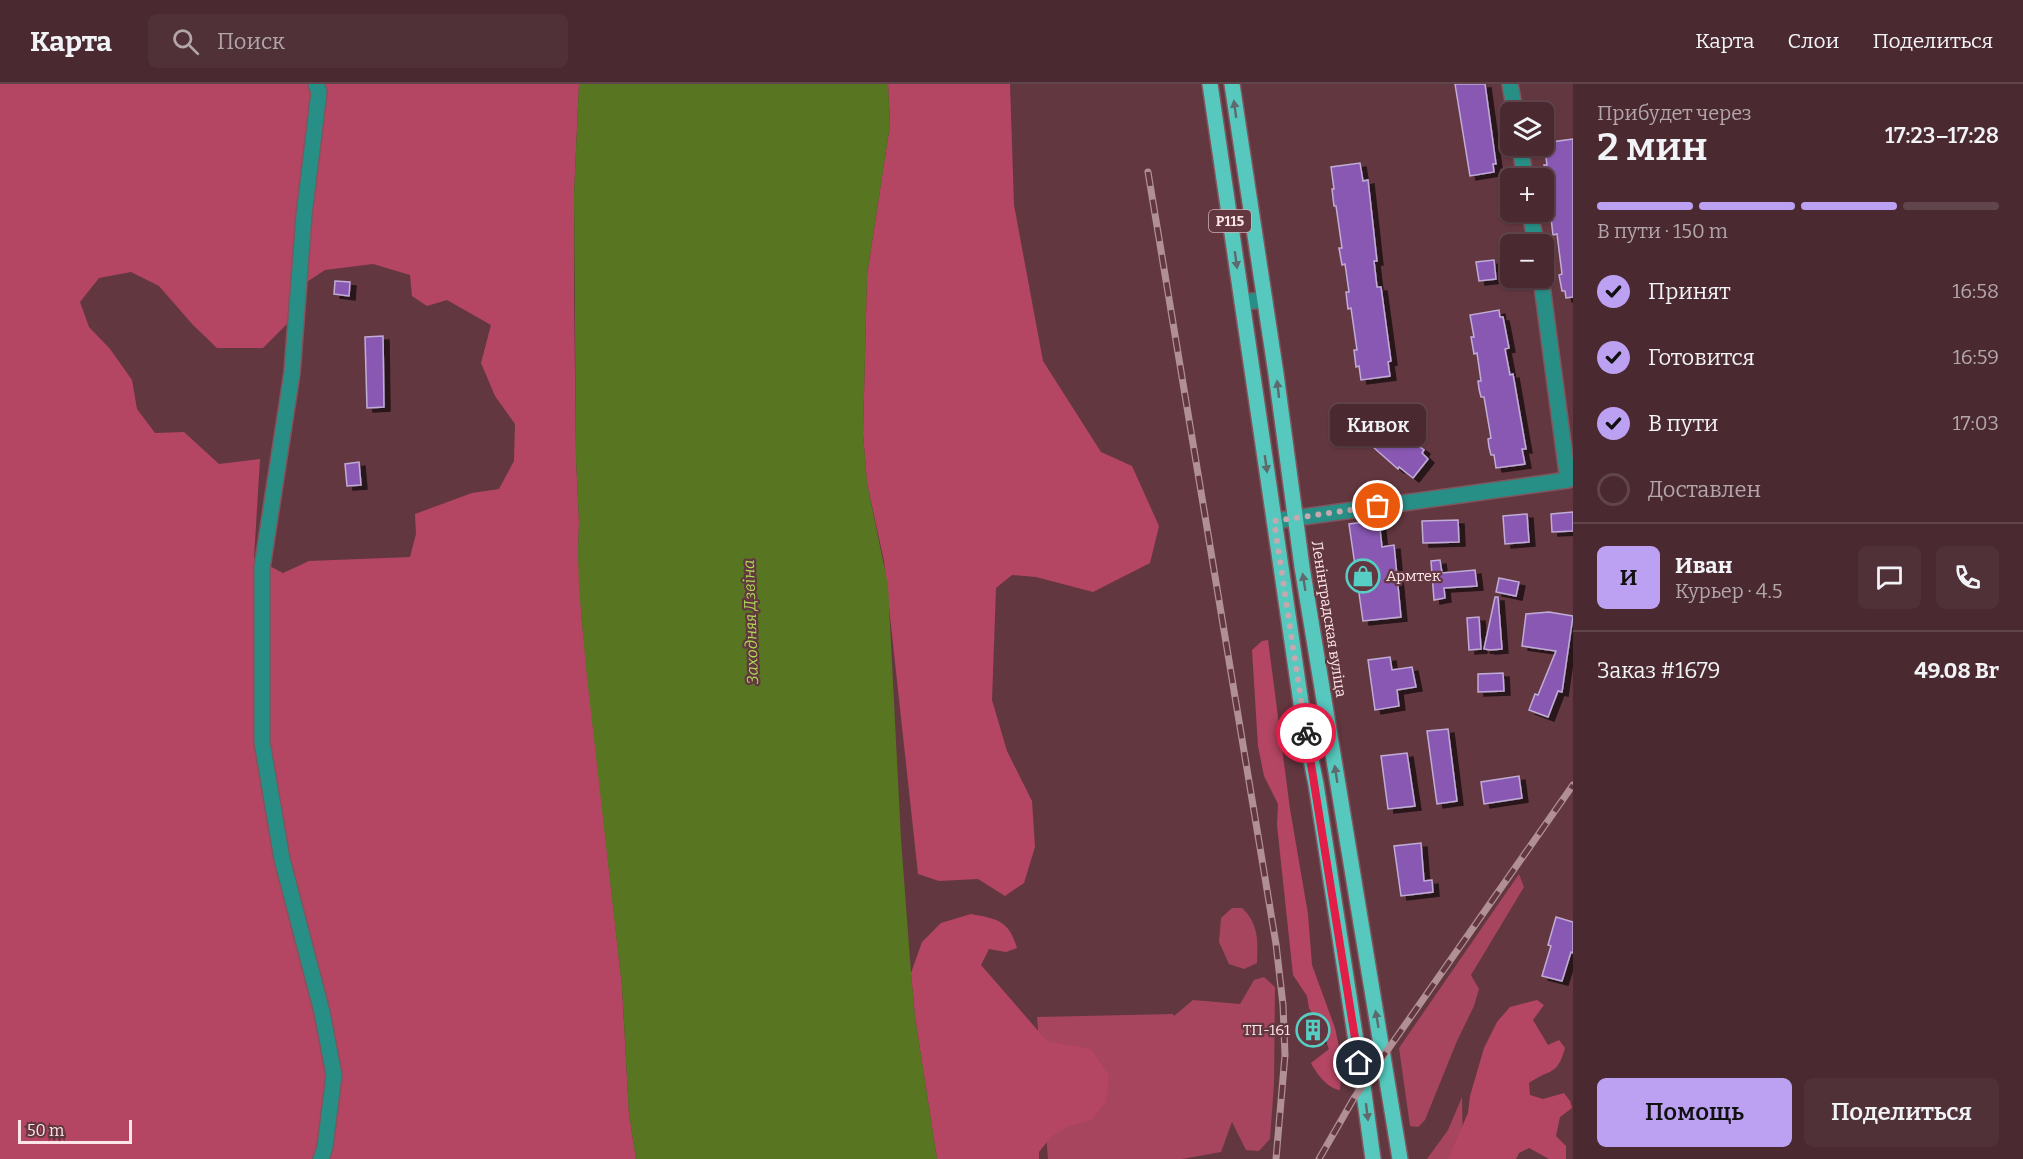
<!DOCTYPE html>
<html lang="ru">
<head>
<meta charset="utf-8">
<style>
	body { margin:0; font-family:Bitter,serif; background:#513138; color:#f1f3f6; height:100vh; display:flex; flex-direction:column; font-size:22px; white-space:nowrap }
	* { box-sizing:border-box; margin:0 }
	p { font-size:20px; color:#b2a6ab }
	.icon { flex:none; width:33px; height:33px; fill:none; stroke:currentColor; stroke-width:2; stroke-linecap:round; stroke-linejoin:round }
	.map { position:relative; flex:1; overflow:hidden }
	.panel { display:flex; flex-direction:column; background:#4a2930; width:450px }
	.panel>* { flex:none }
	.tools { position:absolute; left:1500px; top:18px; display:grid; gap:12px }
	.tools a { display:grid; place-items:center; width:54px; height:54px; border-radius:9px; background:#4a2930; box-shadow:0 2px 4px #0004,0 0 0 2px #61454c; font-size:30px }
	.scale { position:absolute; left:18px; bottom:15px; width:114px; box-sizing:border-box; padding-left:6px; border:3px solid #fce5e9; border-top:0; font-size:16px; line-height:21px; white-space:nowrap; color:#fce5e9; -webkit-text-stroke:4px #633740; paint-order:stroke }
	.pin { position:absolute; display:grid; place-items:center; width:51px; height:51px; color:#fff; margin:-26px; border:3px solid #fff; border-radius:50%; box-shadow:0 2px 6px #0007 }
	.courier { position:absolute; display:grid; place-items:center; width:60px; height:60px; margin:-30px; border:4px solid #e11d48; border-radius:50%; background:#fff; color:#222; box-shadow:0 2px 8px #0007 }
	.bubble { position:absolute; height:42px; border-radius:9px; background:#4a2930; box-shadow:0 2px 4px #0004,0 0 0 2px #61454c; font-size:20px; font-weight:600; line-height:42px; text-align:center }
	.headline em { font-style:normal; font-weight:600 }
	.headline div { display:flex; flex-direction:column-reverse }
	.headline { display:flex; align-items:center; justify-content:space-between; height:102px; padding:0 24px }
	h1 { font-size:39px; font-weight:600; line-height:45px }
	.bar { display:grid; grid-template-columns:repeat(4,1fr); gap:9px 6px; align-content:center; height:72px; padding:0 24px }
	.bar i { height:8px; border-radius:4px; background:#61454c }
	.bar .selected { background:#bca0f2 }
	.bar p { grid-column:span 4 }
	.line { display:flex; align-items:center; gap:15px; padding:0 24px; border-top:2px solid #61454c }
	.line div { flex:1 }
	.round { display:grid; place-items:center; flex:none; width:63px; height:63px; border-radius:9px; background:#513138 }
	ol { padding:0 24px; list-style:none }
	li { display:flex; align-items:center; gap:18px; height:66px }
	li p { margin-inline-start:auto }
	li .icon { padding:6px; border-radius:50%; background:#bca0f2; color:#111; stroke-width:4 }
	li:last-child { color:#b2a6ab }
	li i { width:33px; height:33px; border:3px solid #61454c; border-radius:50% }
	.cta { display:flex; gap:12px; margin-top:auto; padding:12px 24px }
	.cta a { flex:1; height:69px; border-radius:9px; background:#bca0f2; color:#111; font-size:24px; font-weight:600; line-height:69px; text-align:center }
	.cta a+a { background:#513138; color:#f1f3f6 }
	header { display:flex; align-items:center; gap:36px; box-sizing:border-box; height:84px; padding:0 30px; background:#4a2930; border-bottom:2px solid #61454c }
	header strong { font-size:28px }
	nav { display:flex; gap:33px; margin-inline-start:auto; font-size:21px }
	.search { width:420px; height:54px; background:#513138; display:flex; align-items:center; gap:15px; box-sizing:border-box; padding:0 21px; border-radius:9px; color:#b2a6ab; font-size:22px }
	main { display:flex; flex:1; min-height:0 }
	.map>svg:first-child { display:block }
</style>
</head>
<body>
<header>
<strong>Карта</strong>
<div class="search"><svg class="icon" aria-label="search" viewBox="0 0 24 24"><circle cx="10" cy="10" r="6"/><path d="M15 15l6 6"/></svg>Поиск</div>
<nav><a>Карта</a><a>Слои</a><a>Поделиться</a></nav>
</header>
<main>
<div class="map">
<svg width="1573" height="1075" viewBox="0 0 1573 1075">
	<defs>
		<filter id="shadow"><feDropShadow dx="6" dy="4" stdDeviation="0" flood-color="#0009"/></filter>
	</defs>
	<rect width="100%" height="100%" fill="#633740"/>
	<g fill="#a6455d">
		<path d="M1519 790 1524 803 1471 891 1479 905 1474 922 1457 957 1425 1036 1418 1043 1410 1042 1399 964Z"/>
		<path d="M1232 824H1242C1259 840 1258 858 1257 879L1244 885 1229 880 1219 858 1221 834Z"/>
		<path d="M1264 893 1275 903 1274 1000 1270 1055 1259 1067 1246 1066 1232 1038 1221 1068 1182 1075H1048L1037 933 1173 930 1174 932 1193 916 1240 920 1254 896Z"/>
		<path d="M1462 1013 1463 1075H1427L1448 1046Z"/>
	</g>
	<g fill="#b44663" fill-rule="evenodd">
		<path d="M0 0H579L574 110V208L576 374 579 437 578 468 582 539 622 903 629 1030 636 1075H0ZM373 180 410 191 412 212 427 222 447 216 491 241 481 279 495 312 515 340 514 377 499 405 472 409 415 430 416 450 410 473 309 477 283 489 254 474 260 375 219 380 184 348 155 349 137 325 132 296 110 265 89 243 80 218 99 194 131 188 159 202 193 241 217 264H263L287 240 293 207 325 186Z"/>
		<path d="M888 0H1010L1014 121 1043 277 1101 368 1132 382 1159 442 1150 479 1093 508 1036 493 1012 491 996 504 992 616 1007 667 1032 717 1035 763 1024 799 1005 812 978 795 939 797 918 790 884 477 867 399 863 350 867 191 890 41Z"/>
		<path d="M1268 556 1290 725 1308 830 1312 881 1335 944 1342 977 1340 1006C1328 1005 1316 989 1311 979L1329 965 1320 943 1309 924 1307 912 1293 891 1277 741 1278 720 1264 692 1258 662 1252 566 1262 557Z"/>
		<path d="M971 830C997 835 1009 836 1017 864L1006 868 989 865 981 881 1047 957 1091 965 1109 991 1106 1018 1092 1036 1069 1042 1051 1053 1039 1068V1075H937L915 933 911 889 922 858 941 839Z"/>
		<path d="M1537 916 1544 921 1533 936 1548 961 1559 956 1565 964C1557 993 1550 984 1529 999L1530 1011 1543 1015 1564 1009 1570 1017 1572 1024 1560 1033 1556 1052 1566 1062V1075H1549L1529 1064 1519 1069 1516 1075H1448L1468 1029 1470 1012 1484 964 1497 938 1510 923Z"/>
	</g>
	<path fill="#587521" d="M579 0H888L890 41 867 191 863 350 867 399 888 501 901 755 911 889 915 933 937 1075H636L629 1030 622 903 586 584 579 504 578 468 579 437 576 374 574 110Z"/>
	<g fill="#8958b3" stroke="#c0acd6" stroke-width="1.5" filter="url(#shadow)">
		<path d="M1455 0H1485L1496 80H1493L1494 88 1470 92Z"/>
		<path d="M1573 55V213L1566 214 1565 207H1562L1559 191 1562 190 1557 150 1553 151 1551 134H1554L1549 98H1546L1544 81H1547L1544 59Z"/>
		<path d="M1360 79 1363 97 1368 96 1377 177H1374L1377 203H1381L1391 277 1388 278 1390 292 1361 296 1359 282 1356 283 1354 266H1357L1351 224 1348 225 1347 217 1346 208H1349L1345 180 1342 181 1339 164H1342L1336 122H1334L1333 114 1332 105H1334L1331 83Z"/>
		<path d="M1494 176 1496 195 1479 197 1476 178Z"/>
		<path d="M335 197 350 198 349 212 334 210Z"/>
		<path d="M1499 226 1500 233H1503L1509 264 1505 265 1510 291 1513 290 1526 365H1522L1525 380 1496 384 1494 371H1491L1489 363 1488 355 1491 354 1484 313H1481L1479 305 1478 297H1481L1477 269 1474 270 1471 253H1474L1470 231Z"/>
		<path d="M383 252 384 323 367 324 365 253Z"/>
		<path d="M1388 344 1400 353 1402 350 1424 366 1422 369 1428 375 1413 394 1399 383 1398 385 1373 363Z"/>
		<path d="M359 378 361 401 347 402 345 380Z"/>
		<path d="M1573 428V447L1552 448 1551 430Z"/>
		<path d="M1527 430 1529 458 1505 460 1503 432Z"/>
		<path d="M1379 436 1382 463 1394 461 1401 533 1363 537 1349 440Z"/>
		<path d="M1458 436 1459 458 1423 459 1422 437Z"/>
		<path d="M1440 476 1442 489 1475 486 1477 502 1444 504 1445 514 1434 516 1431 477Z"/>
		<path d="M1499 494 1519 498 1516 512 1496 508Z"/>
		<path d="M1495 513H1498L1502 565 1490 566 1484 565Z"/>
		<path d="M1549 528 1573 532 1562 608 1558 607 1548 633 1529 626 1535 610 1538 611 1556 567 1522 562 1526 530Z"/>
		<path d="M1479 533 1481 565 1469 566 1467 534Z"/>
		<path d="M1390 573 1392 586 1412 583 1416 603 1397 606 1399 622 1375 626 1368 576Z"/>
		<path d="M1503 589 1504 607 1478 608V590Z"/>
		<path d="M1448 645 1457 717 1437 720 1427 647Z"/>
		<path d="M1407 669 1415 722 1388 725 1381 672Z"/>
		<path d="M1519 692 1522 714 1484 720 1481 698Z"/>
		<path d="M1421 759 1424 797 1432 796 1433 808 1401 812 1394 762Z"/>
		<path d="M1556 833 1573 838V869L1571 868 1562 897 1542 892 1551 862 1548 861Z"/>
		<path d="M1317 935 1320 955 1308 957 1305 937Z"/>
	</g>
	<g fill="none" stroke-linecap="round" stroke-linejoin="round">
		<g stroke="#7f565e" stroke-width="18">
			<g id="minor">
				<path d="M316 0 319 8 304 131 292 289 262 484V658L282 775 322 928 334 991 325 1063 321 1075"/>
				<path d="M1510 0 1515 28"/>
				<path d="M1520 62 1525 94"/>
				<path d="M1530 128 1536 160"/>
				<path d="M1242 218 1265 216"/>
				<path d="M1274 437 1568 396 1541 194"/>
			</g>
		</g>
		<g stroke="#7f565e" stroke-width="18">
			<g id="major">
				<path d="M1210 0 1305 646 1316 700 1363 1002 1373 1075"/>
				<path d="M1232 0 1276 290 1302 483 1400 1075"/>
			</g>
		</g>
		<use href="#minor" stroke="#288f86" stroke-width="15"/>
		<use href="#major" stroke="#56c8bd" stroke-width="15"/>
		<g stroke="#b08f95" stroke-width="7">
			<g id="rail">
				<path d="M1148 88 1276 860 1283 921 1285 971 1276 1075"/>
				<path d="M1319 1075 1354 1014 1573 701"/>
			</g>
		</g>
		<use href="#rail" stroke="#633740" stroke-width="4.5" stroke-dasharray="14" stroke-linecap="butt"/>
	</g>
	<defs><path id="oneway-solid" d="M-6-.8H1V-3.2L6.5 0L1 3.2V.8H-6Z" transform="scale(1.5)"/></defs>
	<g fill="#5e6a6c">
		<use href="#oneway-solid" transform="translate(1235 25) rotate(-98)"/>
		<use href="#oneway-solid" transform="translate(1236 176) rotate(82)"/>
		<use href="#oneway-solid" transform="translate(1278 305) rotate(-97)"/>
		<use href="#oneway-solid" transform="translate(1266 380) rotate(82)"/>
		<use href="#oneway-solid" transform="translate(1304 498) rotate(-99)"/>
		<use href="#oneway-solid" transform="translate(1336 690) rotate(-99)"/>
		<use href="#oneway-solid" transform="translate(1377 935) rotate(-100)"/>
		<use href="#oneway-solid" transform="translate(1367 1028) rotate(83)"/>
	</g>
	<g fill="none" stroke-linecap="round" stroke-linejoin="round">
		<path stroke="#c6a8ae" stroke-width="6" stroke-dasharray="0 10.8" d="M1306 649 1274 437 1378 422"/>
		<path stroke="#e11d48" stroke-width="8" d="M1306 649 1359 979"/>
	</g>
	<defs>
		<g id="shop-ring" transform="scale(1.725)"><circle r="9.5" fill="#633740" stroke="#56cec3" stroke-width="1.5"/><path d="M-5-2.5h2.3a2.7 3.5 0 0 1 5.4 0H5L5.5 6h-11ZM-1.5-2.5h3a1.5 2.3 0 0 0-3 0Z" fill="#56cec3"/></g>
		<g id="building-ring" transform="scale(1.725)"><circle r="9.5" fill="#633740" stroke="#56cec3" stroke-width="1.5"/><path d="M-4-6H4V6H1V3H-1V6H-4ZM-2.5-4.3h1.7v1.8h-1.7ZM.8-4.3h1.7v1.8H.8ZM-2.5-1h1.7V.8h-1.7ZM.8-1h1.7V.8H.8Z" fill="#56cec3"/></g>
	</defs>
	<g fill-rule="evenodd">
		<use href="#shop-ring" x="1363" y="492"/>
		<use href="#building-ring" x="1313" y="946"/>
	</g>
	<g text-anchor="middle" stroke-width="4.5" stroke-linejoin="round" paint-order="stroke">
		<rect fill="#633740" stroke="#ceb1b6" stroke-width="1.5" x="1209" y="126" width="42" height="22" rx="4.5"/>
		<g font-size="14" font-weight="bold" fill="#fce5e9">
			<text x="1230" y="142">Р115</text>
		</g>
		<g font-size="15" fill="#fce5e9" stroke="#633740" text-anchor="start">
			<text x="1386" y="497">Армтек</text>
			<text x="1290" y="951" text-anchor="end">ТП-161</text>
		</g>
		<g font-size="15" fill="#fce5e9" stroke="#633740">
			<text transform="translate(1329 535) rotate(81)" y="5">Ленінградская вуліца</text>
		</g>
		<g font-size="16" font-style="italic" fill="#aadc52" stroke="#633740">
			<text transform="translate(750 538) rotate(-92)" y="6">Заходняя Дзвіна</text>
		</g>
	</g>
</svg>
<div class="tools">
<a><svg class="icon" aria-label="layers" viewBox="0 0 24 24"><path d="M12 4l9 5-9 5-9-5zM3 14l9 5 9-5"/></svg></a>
<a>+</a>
<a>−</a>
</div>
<div class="scale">50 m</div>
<div class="pin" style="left:1378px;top:422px;background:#ea580c"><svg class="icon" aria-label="bag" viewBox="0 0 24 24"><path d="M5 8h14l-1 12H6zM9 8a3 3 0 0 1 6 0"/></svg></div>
<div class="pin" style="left:1359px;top:979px;background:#1f2937"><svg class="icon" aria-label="home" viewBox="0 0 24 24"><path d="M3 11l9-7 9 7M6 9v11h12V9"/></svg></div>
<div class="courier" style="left:1306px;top:649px"><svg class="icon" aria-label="bike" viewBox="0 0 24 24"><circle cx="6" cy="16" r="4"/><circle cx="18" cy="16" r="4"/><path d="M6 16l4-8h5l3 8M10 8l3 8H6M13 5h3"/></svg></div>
<div class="bubble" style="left:1330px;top:320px;width:96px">Кивок</div>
</div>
<section class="panel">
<div class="headline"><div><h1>2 мин</h1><p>Прибудет через</p></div><em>17:23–17:28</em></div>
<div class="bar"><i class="selected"></i><i class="selected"></i><i class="selected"></i><i></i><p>В пути · 150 m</p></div>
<ol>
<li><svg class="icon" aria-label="check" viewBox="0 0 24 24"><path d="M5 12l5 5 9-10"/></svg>Принят<p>16:58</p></li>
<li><svg class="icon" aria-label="check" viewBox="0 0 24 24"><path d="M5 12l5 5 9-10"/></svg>Готовится<p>16:59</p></li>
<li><svg class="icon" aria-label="check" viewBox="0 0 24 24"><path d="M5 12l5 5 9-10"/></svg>В пути<p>17:03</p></li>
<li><i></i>Доставлен</li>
</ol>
<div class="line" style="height:108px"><b class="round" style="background:#bca0f2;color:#111">И</b><div><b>Иван</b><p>Курьер · 4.5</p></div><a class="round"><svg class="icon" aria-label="chat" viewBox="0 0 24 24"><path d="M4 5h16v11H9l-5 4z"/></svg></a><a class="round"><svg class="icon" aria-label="phone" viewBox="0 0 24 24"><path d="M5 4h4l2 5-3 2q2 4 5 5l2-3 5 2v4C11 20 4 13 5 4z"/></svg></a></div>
<div class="line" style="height:78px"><div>Заказ #1679</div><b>49.08 Br</b></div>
<div class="cta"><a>Помощь</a><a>Поделиться</a></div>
</section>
</main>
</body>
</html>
